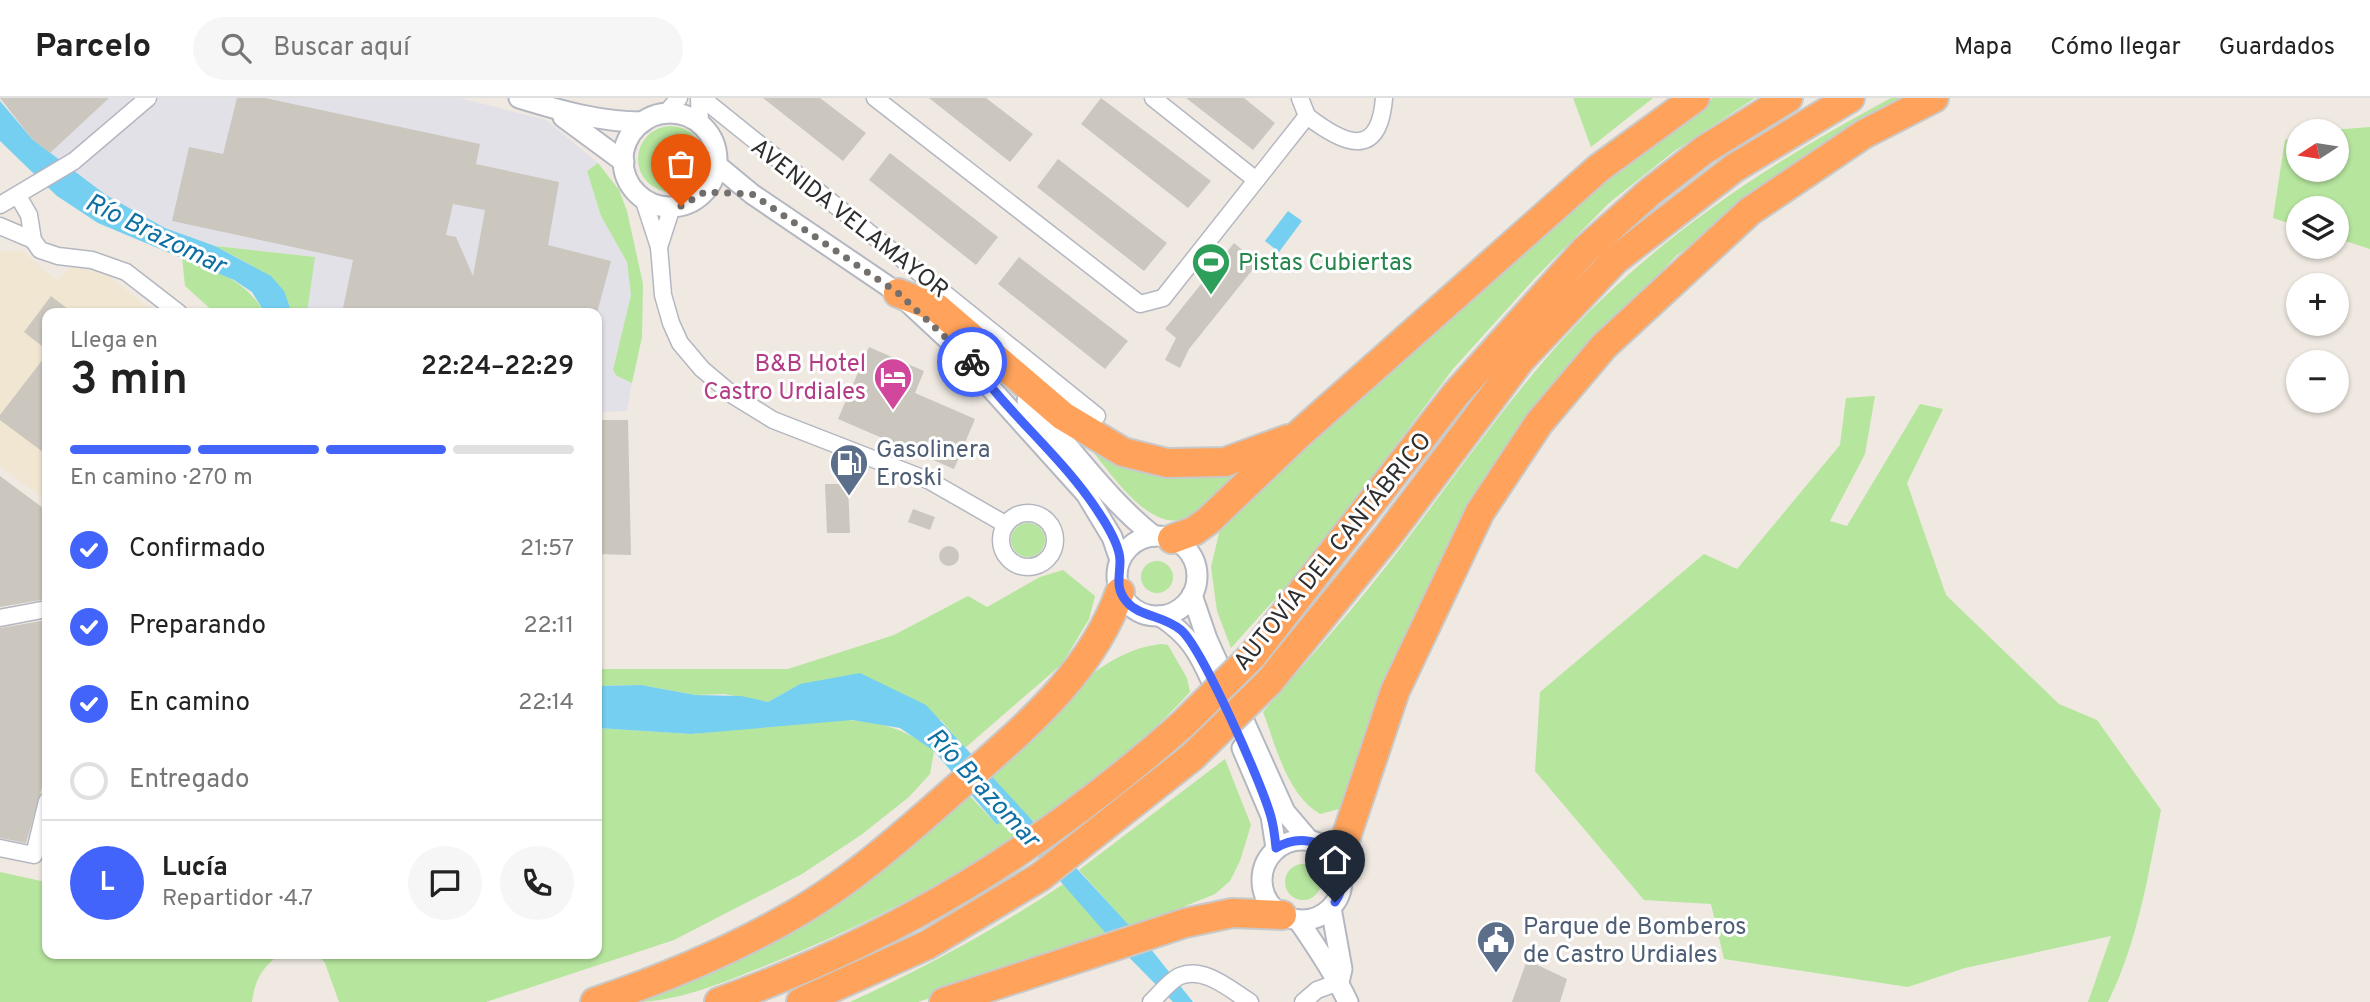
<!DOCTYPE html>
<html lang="es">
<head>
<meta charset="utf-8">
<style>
	body { margin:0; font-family:Overpass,sans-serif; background:#f6f6f6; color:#222; height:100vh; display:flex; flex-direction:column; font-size:26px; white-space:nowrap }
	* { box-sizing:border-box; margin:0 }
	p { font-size:23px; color:#767676 }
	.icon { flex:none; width:38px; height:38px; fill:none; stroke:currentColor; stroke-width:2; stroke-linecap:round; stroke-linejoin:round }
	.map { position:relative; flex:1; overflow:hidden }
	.details { position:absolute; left:42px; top:210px; width:560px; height:651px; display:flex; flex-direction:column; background:#fff; border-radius:14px; box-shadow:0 2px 5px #0004 }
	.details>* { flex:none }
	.needle { width:46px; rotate:258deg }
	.buttons { position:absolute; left:2286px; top:21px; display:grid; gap:14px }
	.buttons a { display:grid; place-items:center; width:63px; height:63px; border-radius:50%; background:#fff; box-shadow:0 2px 5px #0004; font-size:35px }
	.pin { position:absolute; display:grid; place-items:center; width:60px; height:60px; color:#fff; margin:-72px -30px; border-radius:50% 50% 50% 0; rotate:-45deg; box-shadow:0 0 7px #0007 }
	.pin .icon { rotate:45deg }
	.courier { position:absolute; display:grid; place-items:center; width:70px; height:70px; margin:-35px; border:5px solid #4264fb; border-radius:50%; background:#fff; color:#222; box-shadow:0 2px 9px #0007 }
	.headline em { font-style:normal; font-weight:600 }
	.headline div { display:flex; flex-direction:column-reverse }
	.headline { display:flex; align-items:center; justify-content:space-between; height:119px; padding:0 28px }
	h1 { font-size:46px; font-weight:600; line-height:52px }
	.bar { display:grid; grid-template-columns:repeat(4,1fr); gap:10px 7px; align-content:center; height:84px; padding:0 28px }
	.bar i { height:9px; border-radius:5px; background:#e0e0e0 }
	.bar .on { background:#4264fb }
	.bar p { grid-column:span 4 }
	.line { display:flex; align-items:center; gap:18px; padding:0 28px; border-top:2px solid #e0e0e0 }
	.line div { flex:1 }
	.round { display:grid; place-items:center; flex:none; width:74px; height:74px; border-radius:37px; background:#f6f6f6 }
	ol { padding:0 28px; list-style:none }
	li { display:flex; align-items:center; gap:21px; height:77px }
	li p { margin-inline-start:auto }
	li .icon { padding:7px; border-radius:50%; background:#4264fb; color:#fff; stroke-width:4 }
	li:last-child { color:#767676 }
	li i { width:38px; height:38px; border:4px solid #e0e0e0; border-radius:50% }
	header { display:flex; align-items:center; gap:42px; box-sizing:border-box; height:98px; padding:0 35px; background:#fff; border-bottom:2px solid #e0e0e0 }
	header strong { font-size:33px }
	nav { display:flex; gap:38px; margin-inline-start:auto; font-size:24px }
	.search { width:490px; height:63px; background:#f6f6f6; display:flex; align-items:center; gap:18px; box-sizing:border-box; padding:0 24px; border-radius:38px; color:#767676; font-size:26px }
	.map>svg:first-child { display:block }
</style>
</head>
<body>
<header>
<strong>Parcelo</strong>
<div class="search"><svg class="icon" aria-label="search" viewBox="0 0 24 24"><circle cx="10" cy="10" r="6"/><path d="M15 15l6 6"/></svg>Buscar aquí</div>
<nav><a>Mapa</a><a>Cómo llegar</a><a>Guardados</a></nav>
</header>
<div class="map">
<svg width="2370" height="904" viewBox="0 0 2370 904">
	<rect width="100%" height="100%" fill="#efe9e1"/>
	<path fill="#e3e1e8" d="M0 0H460L546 22 598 65 587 73 601 118 627 164 631 197 613 272 617 278 632 285 627 313 597 314V215H307L314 159 215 148 165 130 106 97 32 42Z"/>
	<path fill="#f0e6d1" d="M0 153 23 154 57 183 72 167 108 178 155 215H47V403L0 368Z"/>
	<g fill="#b6e59e">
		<path d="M1573 0H1653L1591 49Z"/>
		<path d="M1713 0H1755L1673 54 1609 105 1535 180 1453 271 1308 464 1231 550 1217 513 1211 469 1220 431 1270 374 1520 146Z"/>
		<path d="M1891 0H1922L1779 81 1676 158 1571 270 1372 628 1339 711 1320 716C1287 697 1276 648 1263 614 1298 573 1335 532 1369 490 1451 389 1520 275 1617 187 1700 111 1792 53 1891 0Z"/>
		<circle cx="671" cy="61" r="33"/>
		<path d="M2370 29V151L2336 140V110H2298V128L2273 120 2285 42 2298 39V72H2336V33H2320Z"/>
		<path d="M598 65 619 92 627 113 643 186 642 239 632 285 617 278 613 272 631 197 627 164 601 118 587 73Z"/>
		<path d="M215 148 315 159 307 215H292C281 179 246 164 215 148Z"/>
		<path d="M182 159C218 174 244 181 265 215H215L185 188Z"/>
		<path d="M1875 298 1865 356 1830 423 1847 428 1920 306 1943 311 1907 385 1946 497 2059 606 2097 622 2161 712C2148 778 2138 843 2108 904H2088L2111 838 1965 870 1908 889 1724 861 1711 806 1644 802 1535 673 1540 594 1704 456 1737 471 1840 347 1846 300Z"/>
		<path d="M1086 345 1255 364 1192 418C1151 441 1109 372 1086 345Z"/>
		<circle cx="1028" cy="442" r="17"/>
		<circle cx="1157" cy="479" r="16"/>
		<path d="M1063 472 1095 498 1089 521 1062 566 965 650 941 622 800 586 768 604 724 596 695 597 641 587 597 588V571H788L894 537 968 498 987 509 1040 479Z"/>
		<path d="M1161 546 1168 547 1187 580 1190 594C1145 643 1091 687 1037 726L1017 709 991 677C1037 630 1092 553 1161 546Z"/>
		<path d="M829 622C869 621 902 627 934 653L930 676 909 699 861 737 802 776 674 842 486 904H339L325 865 317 856H597V630L691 636Z"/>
		<path d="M1225 661 1251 727 1240 763 1230 783 1215 796 1131 830 1079 772Z"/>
		<path d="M968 696 997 727 1005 719 1020 736C938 790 853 833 762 869 722 885 677 904 634 904L820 815 898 760Z"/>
		<circle cx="1303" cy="784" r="18"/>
		<path d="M0 774 41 783 47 781V856H280C262 870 255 881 252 904H0Z"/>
		<path d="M1065 785 1109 839 918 904H850C925 870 996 831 1065 785Z"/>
	</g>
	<g fill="#75cff0">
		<path d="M0 3 32 41 106 97 165 130 215 148 271 178 284 193 292 215H265L252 194 234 182 98 125 57 98 0 43Z"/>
		<path d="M1288 113 1302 123 1279 154 1265 143Z"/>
		<path d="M860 575 926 607 1150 850 1193 904H1173L1109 839 1005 720 997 727 934 653 900 630 852 622 691 636 597 630V588L641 587 695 597 741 598 768 604 800 586Z"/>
	</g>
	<g fill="#cbc7bf" fill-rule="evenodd">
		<path d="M0 0H109L50 55 32 41Z"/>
		<path d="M237 0H265L480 46 476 66 559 84 548 147 611 163 597 215H342L353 162 172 123 189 49 223 56ZM453 106 485 112 473 178 456 139 446 137Z"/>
		<path d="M763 0H820L866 35 843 63Z"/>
		<path d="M929 0H986L1033 36 1010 64Z"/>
		<path d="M1101 0 1211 83 1188 110 1081 26Z"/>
		<path d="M1186 0H1244L1275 25 1253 52Z"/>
		<path d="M890 55 998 139 976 167 869 82Z"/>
		<path d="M1058 61 1167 145 1144 173 1037 89Z"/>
		<path d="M1234 145 1258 165 1189 251 1180 270 1165 262 1176 240 1165 231Z"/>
		<path d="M1019 159 1128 243 1105 271 998 186Z"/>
		<path d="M51 198 73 215H47V252L24 234Z"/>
		<path d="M869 249 924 273 915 295 975 321 954 371 838 321Z"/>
		<path d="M47 256V357L0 322V317Z"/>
		<path d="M597 322H628L631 457 597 456Z"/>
		<path d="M0 378 47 413V501L0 509Z"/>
		<path d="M825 386H848L850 435H827Z"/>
		<path d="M913 411 935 419 930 432 908 424Z"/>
		<circle cx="949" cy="458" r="10"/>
		<path d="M47 522V672L26 745 0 740V530Z"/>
		<path d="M1527 862 1567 881 1560 904H1512Z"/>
	</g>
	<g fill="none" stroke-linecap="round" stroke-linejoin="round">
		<g stroke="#b4b7c1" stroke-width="19">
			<g id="minor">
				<path d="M699 0 700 26"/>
				<path d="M702 0 1097 318"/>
				<path d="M875 0 1140 206 1163 200 1307 18 1300 0"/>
				<path d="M1153 0 1256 82"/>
				<path d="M666 15 679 0"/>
				<path d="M1307 18C1342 45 1379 64 1384 0"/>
				<path d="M18 98 29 117 33 142 40 152 58 158 92 162 126 174 179 215"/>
				<path d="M643 100 659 149 663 197 671 225 680 245 702 271 734 298 773 322 930 383 1005 426"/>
				<path d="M0 107 74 63 148 0"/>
				<path d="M0 128 33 142"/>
				<path d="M659 149 672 109"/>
				<circle cx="1028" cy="442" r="27"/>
				<path d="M0 520 47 511"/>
				<path d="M0 750 34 757 47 703"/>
				<path d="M1151 904C1159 897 1170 882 1180 878 1204 868 1231 892 1250 904"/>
				<path d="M1303 904 1317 892 1339 884"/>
			</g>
		</g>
		<g stroke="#b4b7c1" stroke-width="23">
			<g id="tertiary">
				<path d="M519 0C561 13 600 24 643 24"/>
				<circle cx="670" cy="62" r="47"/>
				<path d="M563 19 624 64"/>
				<path d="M717 67 752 96 898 195 970 262 987 286 1086 396 1112 439 1120 462"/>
				<path d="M1027 303C1070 346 1106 401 1154 438"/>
				<circle cx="1157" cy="478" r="40"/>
				<path d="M1192 497 1207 541 1285 714 1308 741"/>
				<path d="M1160 518C1189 537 1198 553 1212 584"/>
				<path d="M1242 650 1271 718 1276 750"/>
				<circle cx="1302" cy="782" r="40"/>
				<path d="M1331 810 1342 871 1339 884"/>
				<path d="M1298 822C1316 848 1335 876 1348 904"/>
			</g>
		</g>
		<g stroke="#c9c9c9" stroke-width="32">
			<g id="motorway">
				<path d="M898 195 937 210 1063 318 1123 354 1167 365 1225 364 1288 341"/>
				<path d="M1172 441 1194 433 1209 422 1297 338 1599 70 1695 0"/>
				<path d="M1252 558 1455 297 1584 153 1650 94 1704 52 1788 0"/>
				<path d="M1269 584 1387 439 1521 261 1615 162 1734 70 1850 0"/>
				<path d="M1338 763 1395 593 1480 414 1539 325 1604 248 1750 113 1864 36 1934 0"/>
				<path d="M595 904C660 882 724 856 784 822 846 788 900 740 952 694 1018 635 1090 579 1120 494"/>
				<path d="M719 904C899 839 1040 752 1183 626"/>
				<path d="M801 904 927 847 1040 779 1192 659"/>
				<path d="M944 904 1185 825 1232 815 1282 817"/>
			</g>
		</g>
		<use href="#minor" stroke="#fff" stroke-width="16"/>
		<use href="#tertiary" stroke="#fff" stroke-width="19"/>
		<use href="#motorway" stroke="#ffa35c" stroke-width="28"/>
		<g stroke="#c9c9c9" stroke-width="32" stroke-linecap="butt">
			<g id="motorway-bridge">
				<path d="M1183 626 1252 558"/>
				<path d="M1192 659 1269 584"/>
			</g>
		</g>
		<use href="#motorway-bridge" stroke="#ffa35c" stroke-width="28"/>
	</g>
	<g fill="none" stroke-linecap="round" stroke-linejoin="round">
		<path stroke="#726f6d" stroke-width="7" stroke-dasharray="0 12.6" d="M681 108 705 94 752 96 898 195 972 264"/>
		<path stroke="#4264fb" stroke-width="9" d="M972 264C1010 318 1063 359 1099 415 1107 427 1120 448 1120 463 1120 479 1115 489 1126 503 1139 519 1163 517 1181 532 1202 550 1263 688 1271 719 1274 729 1275 740 1276 750 1315 726 1362 764 1335 804"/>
	</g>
	<defs>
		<g id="stadium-pin" transform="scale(2.0125)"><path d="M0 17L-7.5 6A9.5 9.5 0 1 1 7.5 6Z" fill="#2e9e5b" stroke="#fff"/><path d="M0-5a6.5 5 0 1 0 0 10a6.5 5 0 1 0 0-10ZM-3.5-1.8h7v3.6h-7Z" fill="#fff"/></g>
		<g id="hotel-pin" transform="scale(2.0125)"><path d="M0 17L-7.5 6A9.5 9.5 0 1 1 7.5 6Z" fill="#d1479c" stroke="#fff"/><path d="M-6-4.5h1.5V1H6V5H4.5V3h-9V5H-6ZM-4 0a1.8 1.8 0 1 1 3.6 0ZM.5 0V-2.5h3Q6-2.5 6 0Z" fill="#fff"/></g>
		<g id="fuel-pin" transform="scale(2.0125)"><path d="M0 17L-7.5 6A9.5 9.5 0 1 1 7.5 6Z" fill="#5c6f8a" stroke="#fff"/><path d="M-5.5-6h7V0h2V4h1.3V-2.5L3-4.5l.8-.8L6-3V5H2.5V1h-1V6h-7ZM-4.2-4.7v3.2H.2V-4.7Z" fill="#fff"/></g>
		<g id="civic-pin" transform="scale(2.0125)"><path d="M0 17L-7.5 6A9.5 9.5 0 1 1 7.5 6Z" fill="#5c6f8a" stroke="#fff"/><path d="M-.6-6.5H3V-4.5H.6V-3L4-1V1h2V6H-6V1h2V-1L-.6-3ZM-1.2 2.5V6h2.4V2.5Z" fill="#fff"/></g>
	</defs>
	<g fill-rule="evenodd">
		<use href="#stadium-pin" x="1211" y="164"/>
		<use href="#hotel-pin" x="893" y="279"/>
		<use href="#fuel-pin" x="849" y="365"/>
		<use href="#civic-pin" x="1496" y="842"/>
	</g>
	<g text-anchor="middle" stroke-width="6" stroke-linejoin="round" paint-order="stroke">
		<g font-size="24" fill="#2e2e2e" stroke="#fff">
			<text transform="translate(850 120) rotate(38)" y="8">AVENIDA VELAMAYOR</text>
			<text transform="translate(1332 453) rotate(-51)" y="8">AUTOVÍA DEL CANTÁBRICO</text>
		</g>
		<g font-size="24" fill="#27864d" stroke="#fff" text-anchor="start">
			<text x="1238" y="172">Pistas Cubiertas</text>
		</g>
		<g font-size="24" fill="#b23c85" stroke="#fff" text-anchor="end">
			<text x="866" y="273">B&amp;B Hotel<tspan x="866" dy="28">Castro Urdiales</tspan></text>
		</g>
		<g font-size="24" fill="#4e5e75" stroke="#fff" text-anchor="start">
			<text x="876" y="359">Gasolinera<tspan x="876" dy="28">Eroski</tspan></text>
			<text x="1523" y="836">Parque de Bomberos<tspan x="1523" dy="28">de Castro Urdiales</tspan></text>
		</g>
		<g font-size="26" font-style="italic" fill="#0d6fa3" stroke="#fff">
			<text transform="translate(156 135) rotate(26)" y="9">Río Brazomar</text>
			<text transform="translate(984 689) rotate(47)" y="9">Río Brazomar</text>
		</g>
	</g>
</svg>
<div class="buttons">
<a><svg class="needle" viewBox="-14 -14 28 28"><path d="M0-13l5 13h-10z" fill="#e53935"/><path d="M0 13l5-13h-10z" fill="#767676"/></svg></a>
<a><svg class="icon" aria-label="layers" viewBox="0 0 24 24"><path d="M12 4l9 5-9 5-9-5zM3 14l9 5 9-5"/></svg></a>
<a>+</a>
<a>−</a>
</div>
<div class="pin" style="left:681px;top:108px;background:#ea580c"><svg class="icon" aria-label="bag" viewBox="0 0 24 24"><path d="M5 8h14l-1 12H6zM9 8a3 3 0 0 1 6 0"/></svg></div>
<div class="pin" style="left:1335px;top:804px;background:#1f2937"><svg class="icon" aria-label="home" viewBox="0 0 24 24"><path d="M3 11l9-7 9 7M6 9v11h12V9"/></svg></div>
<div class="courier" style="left:972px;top:264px"><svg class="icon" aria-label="bike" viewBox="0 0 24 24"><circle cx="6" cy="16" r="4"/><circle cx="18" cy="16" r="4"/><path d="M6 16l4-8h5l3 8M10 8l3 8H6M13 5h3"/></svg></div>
<section class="details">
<div class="headline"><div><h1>3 min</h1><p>Llega en</p></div><em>22:24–22:29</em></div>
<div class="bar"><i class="on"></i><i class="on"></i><i class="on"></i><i></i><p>En camino · 270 m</p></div>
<ol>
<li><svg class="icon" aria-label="check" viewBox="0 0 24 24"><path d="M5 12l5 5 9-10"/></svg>Confirmado<p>21:57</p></li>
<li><svg class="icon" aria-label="check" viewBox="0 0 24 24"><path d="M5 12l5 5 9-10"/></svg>Preparando<p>22:11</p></li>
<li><svg class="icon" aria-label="check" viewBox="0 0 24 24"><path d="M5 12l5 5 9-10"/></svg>En camino<p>22:14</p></li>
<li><i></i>Entregado</li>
</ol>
<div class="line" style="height:126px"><b class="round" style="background:#4264fb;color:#fff">L</b><div><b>Lucía</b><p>Repartidor · 4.7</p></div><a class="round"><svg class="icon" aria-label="chat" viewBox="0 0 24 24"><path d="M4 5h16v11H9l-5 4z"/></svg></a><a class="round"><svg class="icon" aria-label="phone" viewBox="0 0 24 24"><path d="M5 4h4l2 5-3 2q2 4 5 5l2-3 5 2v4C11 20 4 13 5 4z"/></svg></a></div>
</section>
</div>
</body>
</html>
